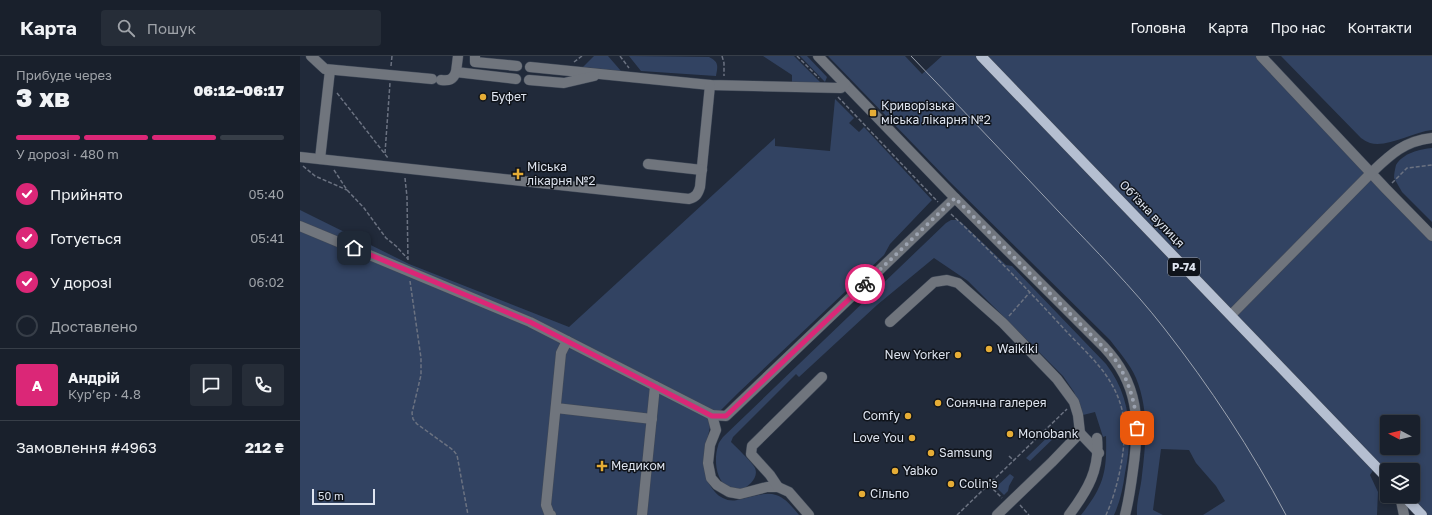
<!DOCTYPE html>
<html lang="uk">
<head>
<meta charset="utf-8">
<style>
	body { margin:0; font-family:"Golos Text",sans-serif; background:#262d38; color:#f1f3f6; height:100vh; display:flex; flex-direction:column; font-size:15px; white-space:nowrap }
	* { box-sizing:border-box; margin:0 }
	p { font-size:13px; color:#9fa3a9 }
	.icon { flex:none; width:22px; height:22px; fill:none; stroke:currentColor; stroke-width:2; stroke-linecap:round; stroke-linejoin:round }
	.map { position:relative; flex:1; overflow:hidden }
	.details { display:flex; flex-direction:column; background:#19202c; width:300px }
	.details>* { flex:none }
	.needle { width:26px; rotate:277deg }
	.tools { position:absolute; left:1080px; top:359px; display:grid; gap:8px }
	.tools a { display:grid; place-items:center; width:40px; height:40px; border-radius:4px; background:#19202c; box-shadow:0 2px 6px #0003,0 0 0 1px #373e48; font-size:20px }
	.scale { position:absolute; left:12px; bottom:10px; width:63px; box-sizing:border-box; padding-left:4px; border:2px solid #dee4ef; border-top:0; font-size:11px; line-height:14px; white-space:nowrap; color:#dee4ef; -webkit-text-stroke:3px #0f131a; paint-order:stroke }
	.pin { position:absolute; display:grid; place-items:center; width:34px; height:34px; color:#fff; margin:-17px; border-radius:8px; box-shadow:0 2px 6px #0006 }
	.courier { position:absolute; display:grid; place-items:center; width:40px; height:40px; margin:-20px; border:3px solid #db2777; border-radius:50%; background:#fff; color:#222; box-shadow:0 1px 5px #0007 }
	.summary em { font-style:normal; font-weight:800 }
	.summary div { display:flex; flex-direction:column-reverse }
	.summary { display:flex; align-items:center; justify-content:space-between; height:68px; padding:0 16px }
	h1 { font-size:26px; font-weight:800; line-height:30px }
	.bar { display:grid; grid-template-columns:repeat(4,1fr); gap:6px 4px; align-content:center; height:48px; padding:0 16px }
	.bar i { height:5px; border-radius:3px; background:#373e48 }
	.bar .active { background:#db2777 }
	.bar p { grid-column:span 4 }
	.line { display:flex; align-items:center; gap:10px; padding:0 16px; border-top:1px solid #373e48 }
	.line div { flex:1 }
	.round { display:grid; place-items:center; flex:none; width:42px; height:42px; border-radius:4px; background:#262d38 }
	ol { padding:0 16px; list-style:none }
	li { display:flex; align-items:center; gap:12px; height:44px }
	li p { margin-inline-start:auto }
	li .icon { padding:4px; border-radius:50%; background:#db2777; color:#fff; stroke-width:4 }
	li:last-child { color:#9fa3a9 }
	li i { width:22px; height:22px; border:2px solid #373e48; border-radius:50% }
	header { display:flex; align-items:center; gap:24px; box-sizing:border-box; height:56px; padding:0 20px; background:#19202c; border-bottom:1px solid #373e48 }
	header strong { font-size:19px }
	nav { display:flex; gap:22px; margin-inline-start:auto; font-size:14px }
	.search { width:280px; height:36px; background:#262d38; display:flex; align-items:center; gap:10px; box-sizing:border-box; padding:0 14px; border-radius:4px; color:#9fa3a9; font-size:15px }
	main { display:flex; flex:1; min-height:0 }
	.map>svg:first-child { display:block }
</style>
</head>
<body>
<header>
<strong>Карта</strong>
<div class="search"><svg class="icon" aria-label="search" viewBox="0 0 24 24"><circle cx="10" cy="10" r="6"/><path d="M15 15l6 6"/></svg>Пошук</div>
<nav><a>Головна</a><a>Карта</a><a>Про нас</a><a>Контакти</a></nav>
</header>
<main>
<section class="details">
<div class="summary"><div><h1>3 хв</h1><p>Прибуде через</p></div><em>06:12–06:17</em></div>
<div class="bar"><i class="active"></i><i class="active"></i><i class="active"></i><i></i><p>У дорозі · 480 m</p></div>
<ol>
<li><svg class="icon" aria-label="check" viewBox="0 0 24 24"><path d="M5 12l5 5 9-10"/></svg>Прийнято<p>05:40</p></li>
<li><svg class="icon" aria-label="check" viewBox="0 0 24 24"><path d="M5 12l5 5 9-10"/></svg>Готується<p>05:41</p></li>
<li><svg class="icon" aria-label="check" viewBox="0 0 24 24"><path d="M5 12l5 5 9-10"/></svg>У дорозі<p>06:02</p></li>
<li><i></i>Доставлено</li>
</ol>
<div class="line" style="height:72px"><b class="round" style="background:#db2777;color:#fff">А</b><div><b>Андрій</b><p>Кур’єр · 4.8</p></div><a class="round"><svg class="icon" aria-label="chat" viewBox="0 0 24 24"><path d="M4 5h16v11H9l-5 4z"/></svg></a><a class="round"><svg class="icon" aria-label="phone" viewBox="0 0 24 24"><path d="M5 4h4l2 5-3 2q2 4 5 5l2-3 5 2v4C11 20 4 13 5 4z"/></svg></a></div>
<div class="line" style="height:52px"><div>Замовлення #4963</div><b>212 ₴</b></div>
</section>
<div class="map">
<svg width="1132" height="459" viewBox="0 0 1132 459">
	<rect width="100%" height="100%" fill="#212a3a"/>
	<g fill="#324362" fill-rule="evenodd">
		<path d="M294 0H308L321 15 283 11Z"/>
		<path d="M329 0 409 1C419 6 418 10 416 20L341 15Z"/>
		<path d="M463 0H494L521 27 492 26V19Z"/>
		<path d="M500 0H507L527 21 525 26Z"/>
		<path d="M528 0H605L622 18 642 0H961L1132 180V459H1122L1104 440H1113V414H1087V422L1076 410 1070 419 1078 436 1077 459H903L925 445 916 430 896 407 889 394 861 393 853 454 863 459H837C836 446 841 432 842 419 846 386 849 354 836 322 830 308 819 296 810 284L649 125ZM1087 366H1113V392H1087Z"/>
		<path d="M981 0H1132V74C1113 76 1087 92 1070 87 1067 86 1064 84 1061 82Z"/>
		<path d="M535 43 554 62 549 67 559 76 564 71 632 144 590 188 584 199 437 338 409 366 410 371C405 394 398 417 415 436 420 442 429 446 437 444 450 442 464 435 476 439 486 442 493 452 499 459H0V154L109 208 269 271 475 82V90L530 95Z"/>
		<path d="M1132 92V166L1102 136 1094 122C1094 118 1095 113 1096 109 1103 97 1120 93 1132 92Z"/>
		<path d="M651 164H657L661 166 706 209 712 210 806 308C831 340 833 379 825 417 823 432 820 446 814 459H781C804 430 807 416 806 380L803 381 795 356 783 359 774 336 763 320 668 225 634 202 577 249 499 321 496 318 433 381 431 386C436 391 452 406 455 412 459 422 449 430 441 434 437 433 432 433 428 431 415 424 414 402 418 390 418 387 421 384 423 381L646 167Z"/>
		<path d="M756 373 759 377 730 405 726 402Z"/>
		<path d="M710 418 714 421 709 430 708 435 704 439 696 431Z"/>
	</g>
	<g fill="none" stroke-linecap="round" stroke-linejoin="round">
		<g stroke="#3f4857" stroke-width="11">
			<g id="minor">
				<path d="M11 0 25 13 132 23"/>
				<path d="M158 0 156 16 216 23"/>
				<path d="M175 0V6L217 10"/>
				<path d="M518 0 655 142 804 291C839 328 840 366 833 414 831 429 829 444 825 459"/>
				<path d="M961 0 1086 133 1132 180"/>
				<path d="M230 11 410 29 541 32 545 28"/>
				<path d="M141 24C149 25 153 24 156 16"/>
				<path d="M229 24 264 27 294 20"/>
				<path d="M0 101 389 143C396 141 398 138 400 131L410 29"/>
				<path d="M20 103 30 14"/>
				<path d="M348 108 402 114"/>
				<path d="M0 170 230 266 412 359 426 360 655 142"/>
				<path d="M931 259 1071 117C1090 99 1104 85 1132 82"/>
				<path d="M590 266 634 226 647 224 658 227 703 267 757 323 774 346 778 359 780 377"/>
				<path d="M256 352 352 363"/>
				<path d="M412 359 416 374 410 389 408 407 411 422 417 429 429 436 440 438 467 431H478L489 436 509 459"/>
				<path d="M478 431 470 419 451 398 452 390 522 321"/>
				<path d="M1100 440 1104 459"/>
				<path d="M251 459 249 457 246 449 261 297 267 285"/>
				<path d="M342 459 355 330"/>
				<path d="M697 459 752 406 780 377 799 397"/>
				<path d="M769 459C788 434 800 413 797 382"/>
			</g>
		</g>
		<g stroke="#3f4857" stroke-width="11">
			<g id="major">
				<path d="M681 0 1087 422"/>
				<path d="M1104 440 1122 459"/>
			</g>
		</g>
		<g stroke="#6b7281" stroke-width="1.5" stroke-dasharray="4 2" stroke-linecap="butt">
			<path d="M320 0 329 12"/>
			<path d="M422 0 424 7V20"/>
			<path d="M497 0 519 22"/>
			<path d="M274 6 282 0"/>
			<path d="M91 10 92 0"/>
			<path d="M37 37 88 102"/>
			<path d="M538 41 638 146"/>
			<path d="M85 97 90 27"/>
			<path d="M3 110 15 120 47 134"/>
			<path d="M34 114 47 134 64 152 86 182 96 190 108 203"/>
			<path d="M105 122 107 141 108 206"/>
			<path d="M1092 127 1107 112 1132 109"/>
			<path d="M651 158C691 195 729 235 766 275 780 290 801 309 811 327 817 337 821 348 823 358 828 387 818 433 806 459"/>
			<path d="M110 225 121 302V319L112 357 113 363 117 368 153 394 157 399 168 459"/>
			<path d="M709 260 730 236"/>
			<path d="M709 400 714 405"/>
			<path d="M689 429 702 442"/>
			<path d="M720 449 729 459"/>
			<path d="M657 459 767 353"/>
		</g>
		<use href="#minor" stroke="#70757d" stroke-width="10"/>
		<use href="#major" stroke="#b5bfd1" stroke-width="10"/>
		<path stroke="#9ca3b0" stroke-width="1" d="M611 0C661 52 710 104 759 156 795 194 832 231 864 272 910 331 951 393 986 459"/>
	</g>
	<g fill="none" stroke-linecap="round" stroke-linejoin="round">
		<path stroke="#9ca3b0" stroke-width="4" stroke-dasharray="0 7.2" d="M565 228 655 142 814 302C828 322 836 347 837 372"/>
		<path stroke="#db2777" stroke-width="5" d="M54 192 230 266 412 360H426L565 228"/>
	</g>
	<g fill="#e6ad36" stroke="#0f131a" stroke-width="1.5">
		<circle cx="183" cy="41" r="4"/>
		<rect x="569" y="53" width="8" height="8" rx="2"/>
		<path d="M216 112h4v4h4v4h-4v4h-4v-4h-4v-4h4z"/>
		<circle cx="689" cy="293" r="4"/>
		<circle cx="658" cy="299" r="4"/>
		<circle cx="638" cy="347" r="4"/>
		<circle cx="608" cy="360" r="4"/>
		<circle cx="710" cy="378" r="4"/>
		<circle cx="612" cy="382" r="4"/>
		<circle cx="631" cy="397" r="4"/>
		<path d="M300 404h4v4h4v4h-4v4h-4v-4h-4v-4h4z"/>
		<circle cx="595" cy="415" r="4"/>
		<circle cx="651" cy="428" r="4"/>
		<circle cx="562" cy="438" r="4"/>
	</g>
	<g text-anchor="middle" stroke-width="3" stroke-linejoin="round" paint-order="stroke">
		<rect fill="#0f131a" stroke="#a0a5af" stroke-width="1" x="868" y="202" width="32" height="18" rx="3"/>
		<g font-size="11" font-weight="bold" fill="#dee4ef">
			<text x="884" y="215">Р-74</text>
		</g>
		<g font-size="12" fill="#dee4ef" stroke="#0f131a" text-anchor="start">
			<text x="191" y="45">Буфет</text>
			<text x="581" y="54">Криворізька<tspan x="581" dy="14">міська лікарня №2</tspan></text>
			<text x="227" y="115">Міська<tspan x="227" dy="14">лікарня №2</tspan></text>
			<text x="697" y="297">Waikiki</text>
			<text x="650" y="303" text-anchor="end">New Yorker</text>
			<text x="646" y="351">Сонячна галерея</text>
			<text x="600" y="364" text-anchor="end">Comfy</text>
			<text x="718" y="382">Monobank</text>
			<text x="604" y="386" text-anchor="end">Love You</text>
			<text x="639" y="401">Samsung</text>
			<text x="311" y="414">Медиком</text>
			<text x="603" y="419">Yabko</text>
			<text x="659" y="432">Colin's</text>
			<text x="570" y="442">Сільпо</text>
		</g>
		<g font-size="12" fill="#dee4ef" stroke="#0f131a">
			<text transform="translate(852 158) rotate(46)" y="4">Обʼїзна вулиця</text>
		</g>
	</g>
</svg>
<div class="tools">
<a><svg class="needle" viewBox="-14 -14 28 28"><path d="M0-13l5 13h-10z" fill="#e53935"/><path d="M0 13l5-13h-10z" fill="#9fa3a9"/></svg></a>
<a><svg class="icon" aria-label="layers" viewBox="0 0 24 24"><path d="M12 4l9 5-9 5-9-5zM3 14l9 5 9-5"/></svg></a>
</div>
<div class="scale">50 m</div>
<div class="pin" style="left:837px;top:372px;background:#ea580c"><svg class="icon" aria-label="bag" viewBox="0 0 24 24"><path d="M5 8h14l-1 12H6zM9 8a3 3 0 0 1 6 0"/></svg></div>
<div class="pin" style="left:54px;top:192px;background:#1f2937"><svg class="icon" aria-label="home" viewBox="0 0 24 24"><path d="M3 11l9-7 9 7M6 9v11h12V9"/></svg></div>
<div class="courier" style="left:565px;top:228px"><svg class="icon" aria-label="bike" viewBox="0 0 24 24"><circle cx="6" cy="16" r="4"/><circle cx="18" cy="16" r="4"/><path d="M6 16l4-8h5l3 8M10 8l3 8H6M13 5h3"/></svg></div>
</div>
</main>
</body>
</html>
